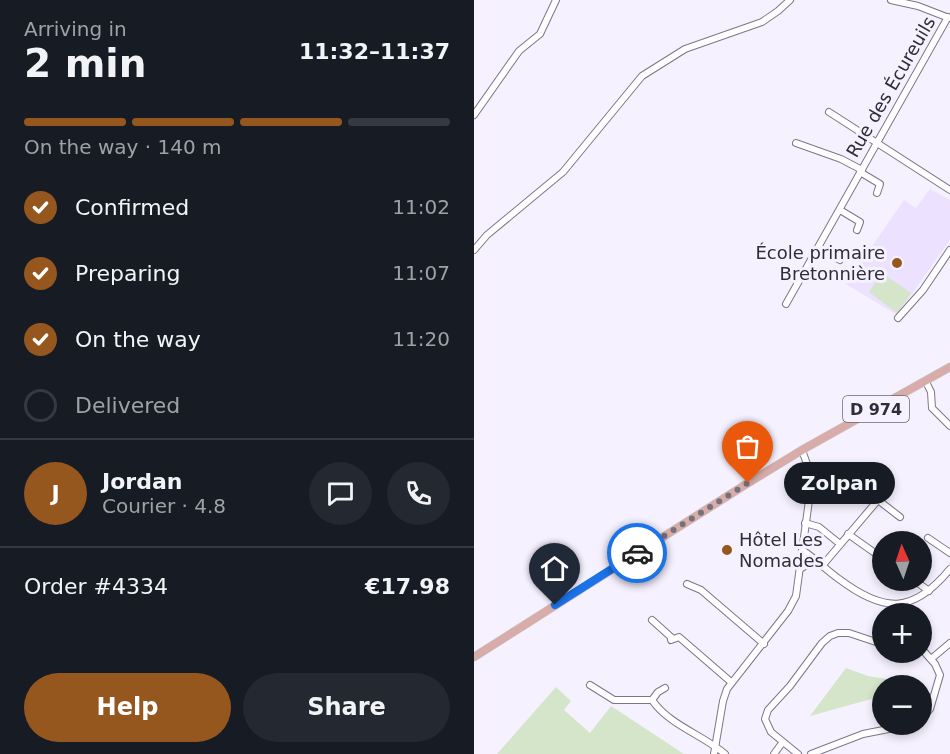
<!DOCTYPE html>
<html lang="en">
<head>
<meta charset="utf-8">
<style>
	body { margin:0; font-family:"DejaVu Sans",sans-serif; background:#242831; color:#f1f3f6; height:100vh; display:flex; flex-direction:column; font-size:22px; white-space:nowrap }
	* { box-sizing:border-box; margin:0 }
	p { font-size:20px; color:#9ea1a6 }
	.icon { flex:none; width:33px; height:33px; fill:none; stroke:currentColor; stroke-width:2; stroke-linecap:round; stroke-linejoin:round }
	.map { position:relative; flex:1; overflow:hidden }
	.panel { display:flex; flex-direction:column; background:#171b24; width:474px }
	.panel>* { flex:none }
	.needle { width:39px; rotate:357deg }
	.controls { position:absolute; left:398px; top:531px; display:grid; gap:12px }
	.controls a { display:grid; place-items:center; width:60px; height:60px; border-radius:50%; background:#171b24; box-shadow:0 3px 9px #0003; font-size:30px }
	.pin { position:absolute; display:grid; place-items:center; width:51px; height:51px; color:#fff; margin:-62px -26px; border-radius:50% 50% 50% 0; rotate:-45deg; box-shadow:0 0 6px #0007 }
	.pin .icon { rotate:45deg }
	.courier { position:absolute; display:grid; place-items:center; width:60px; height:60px; margin:-30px; border:4px solid #1a73e8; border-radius:50%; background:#fff; color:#222; box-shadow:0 2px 8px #0007 }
	.bubble { position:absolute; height:42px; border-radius:21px; background:#171b24; box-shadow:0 3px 9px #0003; font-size:20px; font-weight:600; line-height:42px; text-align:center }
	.overview em { font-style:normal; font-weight:600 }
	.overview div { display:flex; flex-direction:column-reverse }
	.overview { display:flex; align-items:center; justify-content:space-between; height:102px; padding:0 24px }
	h1 { font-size:39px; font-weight:600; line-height:45px }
	.bar { display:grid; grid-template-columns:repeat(4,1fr); gap:9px 6px; align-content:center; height:72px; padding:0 24px }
	.bar i { height:8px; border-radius:4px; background:#363941 }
	.bar .active { background:#96571e }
	.bar p { grid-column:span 4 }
	.line { display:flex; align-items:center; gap:15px; padding:0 24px; border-top:2px solid #363941 }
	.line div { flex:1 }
	.round { display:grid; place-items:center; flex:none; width:63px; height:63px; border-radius:32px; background:#242831 }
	ol { padding:0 24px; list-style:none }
	li { display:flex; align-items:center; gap:18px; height:66px }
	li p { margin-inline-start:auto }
	li .icon { padding:6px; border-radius:50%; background:#96571e; color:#fff; stroke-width:4 }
	li:last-child { color:#9ea1a6 }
	li i { width:33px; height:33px; border:3px solid #363941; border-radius:50% }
	.button { display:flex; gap:12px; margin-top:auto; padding:12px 24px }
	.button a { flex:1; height:69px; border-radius:36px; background:#96571e; color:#fff; font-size:24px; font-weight:600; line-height:69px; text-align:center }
	.button a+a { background:#242831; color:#f1f3f6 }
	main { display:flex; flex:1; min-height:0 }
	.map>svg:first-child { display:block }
</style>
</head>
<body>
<main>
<section class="panel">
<div class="overview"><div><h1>2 min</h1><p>Arriving in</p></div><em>11:32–11:37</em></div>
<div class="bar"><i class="active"></i><i class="active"></i><i class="active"></i><i></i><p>On the way · 140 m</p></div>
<ol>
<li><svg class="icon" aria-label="check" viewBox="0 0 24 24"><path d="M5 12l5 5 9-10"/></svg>Confirmed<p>11:02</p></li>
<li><svg class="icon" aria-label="check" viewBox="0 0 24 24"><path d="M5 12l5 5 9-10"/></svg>Preparing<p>11:07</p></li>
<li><svg class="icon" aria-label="check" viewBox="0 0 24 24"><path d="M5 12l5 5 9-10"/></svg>On the way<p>11:20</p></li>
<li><i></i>Delivered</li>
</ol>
<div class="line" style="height:108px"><b class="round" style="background:#96571e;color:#fff">J</b><div><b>Jordan</b><p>Courier · 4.8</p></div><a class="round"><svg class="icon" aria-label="chat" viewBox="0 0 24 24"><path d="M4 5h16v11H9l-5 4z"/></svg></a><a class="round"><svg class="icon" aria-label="phone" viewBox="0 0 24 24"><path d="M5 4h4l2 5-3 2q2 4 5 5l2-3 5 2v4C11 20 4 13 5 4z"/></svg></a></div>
<div class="line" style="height:78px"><div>Order #4334</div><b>€17.98</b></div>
<div class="button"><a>Help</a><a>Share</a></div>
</section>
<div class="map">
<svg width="476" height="754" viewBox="0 0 476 754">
	<rect width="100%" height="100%" fill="#f6f1ff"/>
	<path fill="#ece1ff" d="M456 189 476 200V240L423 315 372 284 430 200 442 208Z"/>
	<g fill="#d4e5ca">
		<path d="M408 273 437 293 423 313 395 292Z"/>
		<path d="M372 668 394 676 420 680 417 685 408 686V696L336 716Z"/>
		<path d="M82 687 97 701 90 710 116 733 137 706 210 754H23Z"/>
	</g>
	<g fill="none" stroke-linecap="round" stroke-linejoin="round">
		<g stroke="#7d758a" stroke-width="8">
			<g id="minor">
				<path d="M417 0 444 6 475 18"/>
				<path d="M355 112 476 190"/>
				<path d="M0 115 45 51 66 34 82 0"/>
				<path d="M322 143 367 159 388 170"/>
				<path d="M386 172 406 184 403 193"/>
				<path d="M366 210 386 222 383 230"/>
				<path d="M344 249 366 260"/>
				<path d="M0 250 13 235 89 172 168 76 211 49 288 22 304 11 316 0"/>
				<path d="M312 304 474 17"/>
				<path d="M424 318 449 290 476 250"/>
				<path d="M452 382 457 392 458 408 476 426"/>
				<path d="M331 523 345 527 366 544"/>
				<path d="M374 534 408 558"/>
				<path d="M454 538 476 553"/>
				<path d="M328 550C341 558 352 570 365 579 410 613 439 614 476 569"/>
				<path d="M348 566 404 500 426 517"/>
				<path d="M326 569 334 564 344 562"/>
				<path d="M440 580 455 591"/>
				<path d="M213 584 227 590 290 644"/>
				<path d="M178 620 198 638"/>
				<path d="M197 640 205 637 257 682"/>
				<path d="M447 648 461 664 466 675 456 709 447 720"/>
				<path d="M457 659 476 643"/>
				<path d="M116 685 140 700H178"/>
				<path d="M191 688 184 692 178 700C195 725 229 735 251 754"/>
				<path d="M240 754 249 701 253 689 314 611 322 596 336 493 333 464 328 450"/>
				<path d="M300 754 308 743"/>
				<path d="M324 754 297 732 291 719 294 710 316 686 348 643 356 636 364 633H375L408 644"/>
				<path d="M337 754 389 734 440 724"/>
			</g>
		</g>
		<g stroke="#d6d5d7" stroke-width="9">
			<path id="major" d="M0 657 274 483 328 450 476 367"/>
		</g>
		<use href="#minor" stroke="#fff" stroke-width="6"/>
		<use href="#major" stroke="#d7aca9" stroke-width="8"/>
	</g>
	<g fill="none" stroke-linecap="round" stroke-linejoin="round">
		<path stroke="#75727c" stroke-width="6" stroke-dasharray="0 10.8" d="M163 553 274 483"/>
		<path stroke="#1a73e8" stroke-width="8" d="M81 605 163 553"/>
	</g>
	<g fill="#96571e" stroke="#f6f1ff" stroke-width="2">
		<circle cx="423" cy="263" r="6"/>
		<circle cx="253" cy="550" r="6"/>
	</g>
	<g text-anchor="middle" stroke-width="6" stroke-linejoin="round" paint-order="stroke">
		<rect fill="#f6f1ff" stroke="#6b6872" stroke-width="1.5" x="369" y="396" width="66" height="26" rx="4.5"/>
		<g font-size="16" font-weight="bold" fill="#302d35">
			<text x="402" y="415">D 974</text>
		</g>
		<g font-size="18" fill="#302d35" stroke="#f6f1ff">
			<text transform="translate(417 87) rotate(-60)" y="6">Rue des Écureuils</text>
		</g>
		<g font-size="18" fill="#302d35" stroke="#f6f1ff" text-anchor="end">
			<text x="411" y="259">École primaire<tspan x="411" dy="21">Bretonnière</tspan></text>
			<text x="265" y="546" text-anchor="start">Hôtel Les<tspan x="265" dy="21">Nomades</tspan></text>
		</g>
	</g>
</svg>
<div class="controls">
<a><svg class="needle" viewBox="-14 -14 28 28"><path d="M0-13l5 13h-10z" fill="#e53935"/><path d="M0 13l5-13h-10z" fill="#9ea1a6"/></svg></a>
<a>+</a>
<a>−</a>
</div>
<div class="pin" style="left:274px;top:483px;background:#ea580c"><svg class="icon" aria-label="bag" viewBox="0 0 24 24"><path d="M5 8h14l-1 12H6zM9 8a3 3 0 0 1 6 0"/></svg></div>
<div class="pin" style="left:81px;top:605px;background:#1f2937"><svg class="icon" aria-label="home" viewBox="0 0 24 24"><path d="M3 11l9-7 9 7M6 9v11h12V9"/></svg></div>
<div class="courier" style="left:163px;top:553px"><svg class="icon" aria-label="car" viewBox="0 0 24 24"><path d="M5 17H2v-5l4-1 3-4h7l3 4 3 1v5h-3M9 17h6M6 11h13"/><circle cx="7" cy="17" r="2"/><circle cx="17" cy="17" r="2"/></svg></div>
<div class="bubble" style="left:310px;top:462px;width:111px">Zolpan</div>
</div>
</main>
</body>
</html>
